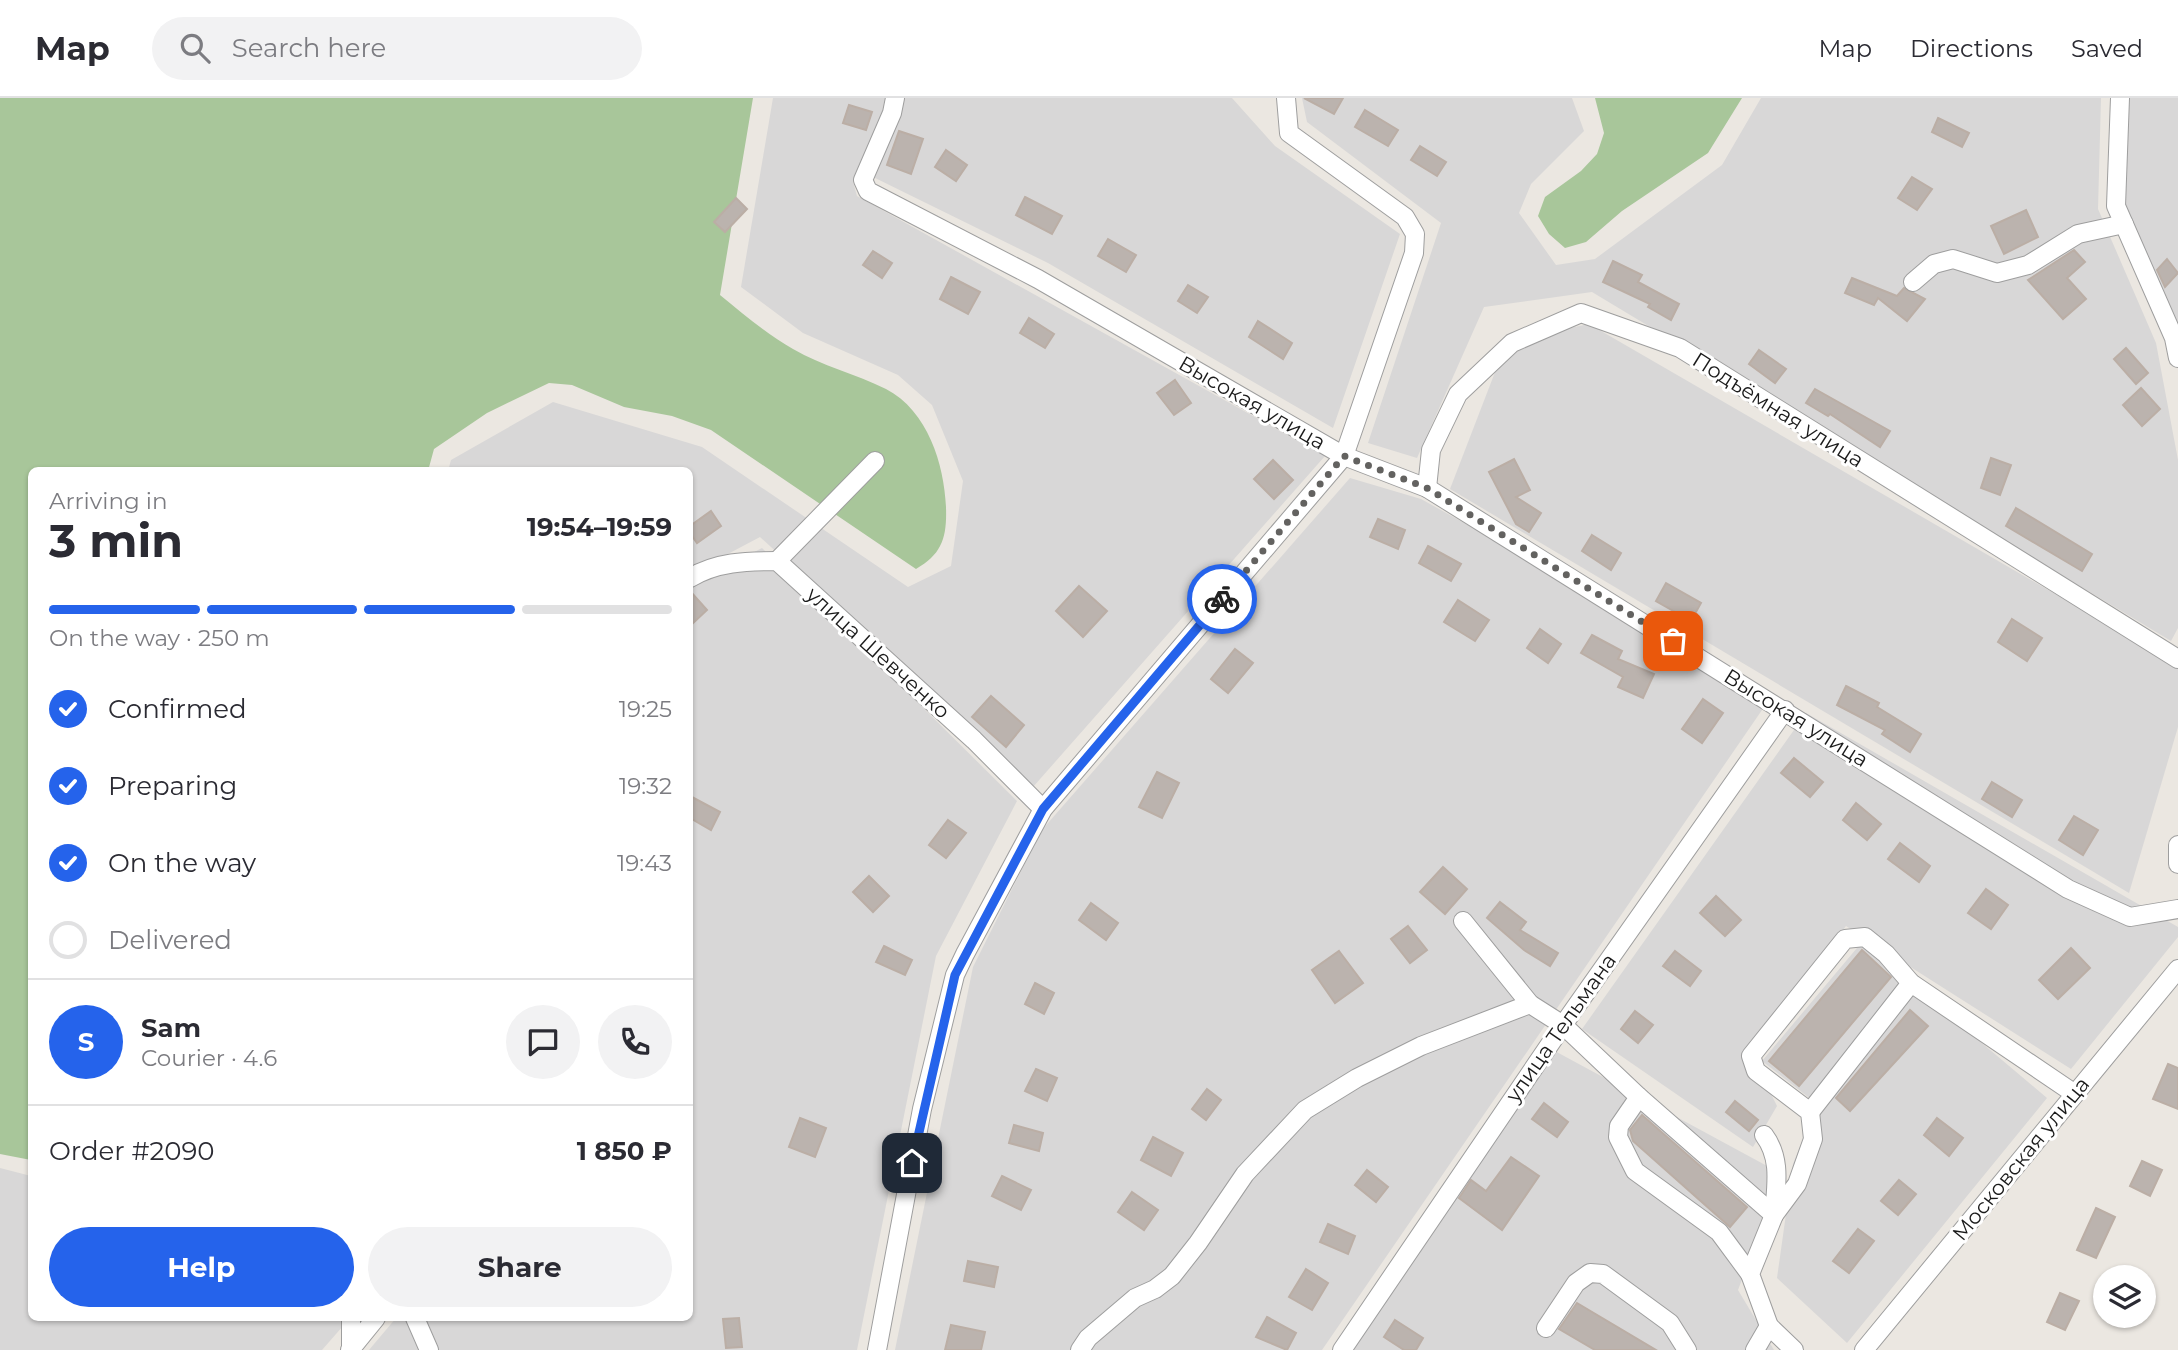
<!DOCTYPE html>
<html lang="en">
<head>
<meta charset="utf-8">
<style>
	body { margin:0; font-family:Montserrat,sans-serif; background:#f2f2f3; color:#2b2b33; height:100vh; display:flex; flex-direction:column; font-size:26px; white-space:nowrap }
	* { box-sizing:border-box; margin:0 }
	p { font-size:23px; color:#7c7c81 }
	.icon { flex:none; width:38px; height:38px; fill:none; stroke:currentColor; stroke-width:2; stroke-linecap:round; stroke-linejoin:round }
	.map { position:relative; flex:1; overflow:hidden }
	.panel { position:absolute; left:28px; top:369px; width:665px; height:854px; display:flex; flex-direction:column; background:#fff; border-radius:10px; box-shadow:0 2px 5px #0004 }
	.panel>* { flex:none }
	.tools { position:absolute; left:2093px; top:1167px; display:grid; gap:14px }
	.tools a { display:grid; place-items:center; width:63px; height:63px; border-radius:50%; background:#fff; box-shadow:0 2px 5px #0004; font-size:35px }
	.pin { position:absolute; display:grid; place-items:center; width:60px; height:60px; color:#fff; margin:-30px; border-radius:14px; box-shadow:0 4px 10px #0006 }
	.courier { position:absolute; display:grid; place-items:center; width:70px; height:70px; margin:-35px; border:5px solid #2563eb; border-radius:50%; background:#fff; color:#222; box-shadow:0 2px 9px #0007 }
	.summary em { font-style:normal; font-weight:700 }
	.summary div { display:flex; flex-direction:column-reverse }
	.summary { display:flex; align-items:center; justify-content:space-between; height:119px; padding:0 21px }
	h1 { font-size:46px; font-weight:700; line-height:52px }
	.bar { display:grid; grid-template-columns:repeat(4,1fr); gap:10px 7px; align-content:center; height:84px; padding:0 21px }
	.bar i { height:9px; border-radius:5px; background:#e1e1e2 }
	.bar .on { background:#2563eb }
	.bar p { grid-column:span 4 }
	.line { display:flex; align-items:center; gap:18px; padding:0 21px; border-top:2px solid #e1e1e2 }
	.line div { flex:1 }
	.round { display:grid; place-items:center; flex:none; width:74px; height:74px; border-radius:37px; background:#f2f2f3 }
	ol { padding:0 21px; list-style:none }
	li { display:flex; align-items:center; gap:21px; height:77px }
	li p { margin-inline-start:auto }
	li .icon { padding:7px; border-radius:50%; background:#2563eb; color:#fff; stroke-width:4 }
	li:last-child { color:#7c7c81 }
	li i { width:38px; height:38px; border:4px solid #e1e1e2; border-radius:50% }
	.primary-button { display:flex; gap:14px; margin-top:auto; padding:14px 21px }
	.primary-button a { flex:1; height:80px; border-radius:42px; background:#2563eb; color:#fff; font-size:28px; font-weight:700; line-height:80px; text-align:center }
	.primary-button a+a { background:#f2f2f3; color:#2b2b33 }
	header { display:flex; align-items:center; gap:42px; box-sizing:border-box; height:98px; padding:0 35px; background:#fff; border-bottom:2px solid #e1e1e2 }
	header strong { font-size:33px }
	nav { display:flex; gap:38px; margin-inline-start:auto; font-size:24px }
	.search { width:490px; height:63px; background:#f2f2f3; display:flex; align-items:center; gap:18px; box-sizing:border-box; padding:0 24px; border-radius:38px; color:#7c7c81; font-size:26px }
	.map>svg:first-child { display:block }
</style>
</head>
<body>
<header>
<strong>Map</strong>
<div class="search"><svg class="icon" aria-label="search" viewBox="0 0 24 24"><circle cx="10" cy="10" r="6"/><path d="M15 15l6 6"/></svg>Search here</div>
<nav><a>Map</a><a>Directions</a><a>Saved</a></nav>
</header>
<div class="map">
<svg width="2178" height="1252" viewBox="0 0 2178 1252">
	<rect width="100%" height="100%" fill="#ebe7e1"/>
	<g fill="#d8d7d7">
		<path d="M773 0H1232L1275 48 1400 136 1333 330 1048 165 867 76 853 84 857 98 1325 358 1033 689 760 439 690 476V373H448L451 362 553 304 702 349 908 489 951 468 963 383 932 307 898 277 803 235 741 189Z"/>
		<path d="M1302 0H1572L1584 33 1531 86 1519 115 1556 167 1595 161 1722 67 1761 0H2101L2098 111 2156 245 2178 362V530L2171 543 1592 194 1484 209 1417 360 1368 345 1441 125 1307 24Z"/>
		<path d="M2124 0H2178V264L2125 127Z"/>
		<path d="M1589 226 2178 567V629L2129 795 1450 391 1507 243Z"/>
		<path d="M1350 380 1421 401 1773 596 1322 1252H895L973 869 1041 733Z"/>
		<path d="M762 450 1017 703 936 858 857 1252H369L396 1220H690V487Z"/>
		<path d="M1806 615 2178 829V839L2071 971 1846 828 1748 950 1777 1008 1753 1049 1582 931Z"/>
		<path d="M1862 844 2047 1000 1847 1245 1777 1180 1793 1066 1817 1006 1762 963Z"/>
		<path d="M1553 952 1782 1076 1738 1192 1774 1252H1345Z"/>
		<path d="M0 1070 31 1078 32 1220H350L322 1252H0Z"/>
	</g>
	<g fill="#a8c69a">
		<path d="M0 0H753L720 197C743 216 767 236 793 251 822 268 856 276 886 291 928 313 944 366 946 409 947 440 942 456 916 471L711 332 672 318 624 309 572 287 549 285 487 315 434 351 428 373H32L31 1062 0 1056Z"/>
		<path d="M1595 0H1742L1708 55 1622 113 1586 144 1565 150 1549 136 1538 118 1545 99 1581 73 1597 56 1604 35Z"/>
	</g>
	<g fill="#bbb3ae" stroke="#bbaea5" stroke-width="2">
		<path d="M1304 0H1343L1334 16Z"/>
		<path d="M849 7 872 14 866 32 843 25Z"/>
		<path d="M1365 12 1398 32 1388 48 1355 29Z"/>
		<path d="M1938 20 1969 35 1962 49 1932 34Z"/>
		<path d="M899 33 923 41 911 76 887 67Z"/>
		<path d="M1420 48 1446 64 1437 78 1411 62Z"/>
		<path d="M946 52 967 67 956 83 935 69Z"/>
		<path d="M1912 79 1932 91 1917 112 1898 100Z"/>
		<path d="M1025 99 1062 118 1052 136 1016 117Z"/>
		<path d="M736 100 747 111 725 134 714 124Z"/>
		<path d="M2026 112 2038 139 2004 156 1991 128Z"/>
		<path d="M1108 141 1136 157 1126 174 1098 158Z"/>
		<path d="M2074 152 2085 164 2067 180 2086 201 2063 221 2028 182Z"/>
		<path d="M873 153 892 165 882 180 863 167Z"/>
		<path d="M2167 161 2178 175 2165 189 2157 172Z"/>
		<path d="M1613 163 1642 177 1638 184 1679 206 1671 222 1648 209 1650 206 1603 184Z"/>
		<path d="M951 179 980 194 968 216 940 201Z"/>
		<path d="M1852 180 1897 198 1904 190 1925 201 1907 223 1878 200 1874 207 1845 195Z"/>
		<path d="M1188 187 1208 199 1197 215 1178 203Z"/>
		<path d="M1029 220 1054 236 1045 250 1020 235Z"/>
		<path d="M1258 223 1292 245 1283 261 1249 239Z"/>
		<path d="M2126 250 2148 275 2136 286 2114 261Z"/>
		<path d="M1759 252 1786 271 1775 285 1749 266Z"/>
		<path d="M1175 282 1191 305 1174 317 1157 295Z"/>
		<path d="M2141 290 2160 311 2142 328 2123 307Z"/>
		<path d="M1815 291 1890 333 1880 349 1830 316 1828 318 1806 305Z"/>
		<path d="M1991 360 2011 367 2000 397 1981 390Z"/>
		<path d="M1514 361 1530 392 1516 399 1541 415 1529 434 1516 426 1489 374Z"/>
		<path d="M1273 362 1293 382 1274 401 1254 381Z"/>
		<path d="M2016 410 2092 456 2082 473 2006 428Z"/>
		<path d="M711 413 721 428 697 445 690 435V428Z"/>
		<path d="M1378 421 1405 432 1398 451 1370 439Z"/>
		<path d="M1592 437 1621 455 1611 472 1582 453Z"/>
		<path d="M1428 448 1461 466 1451 483 1419 465Z"/>
		<path d="M1666 485 1701 505 1691 523 1656 503Z"/>
		<path d="M1079 488 1107 513 1083 539 1056 513Z"/>
		<path d="M690 493 707 512 690 528Z"/>
		<path d="M1458 502 1489 522 1475 543 1444 524Z"/>
		<path d="M2012 521 2042 540 2027 563 1998 544Z"/>
		<path d="M1540 531 1561 546 1548 565 1527 550Z"/>
		<path d="M1592 537 1622 553 1618 561 1654 576 1643 600 1618 589 1623 579 1581 555Z"/>
		<path d="M1235 551 1253 565 1228 595 1211 581Z"/>
		<path d="M1846 588 1879 605 1877 609 1921 636 1910 654 1882 636 1885 632 1837 607Z"/>
		<path d="M991 598 1024 627 1006 649 972 619Z"/>
		<path d="M1703 601 1723 615 1702 645 1682 631Z"/>
		<path d="M1794 660 1823 684 1810 699 1781 675Z"/>
		<path d="M1157 674 1179 685 1162 720 1139 709Z"/>
		<path d="M1992 684 2022 702 2012 719 1982 701Z"/>
		<path d="M690 698 720 714 711 732 690 720Z"/>
		<path d="M1856 705 1881 726 1867 742 1843 722Z"/>
		<path d="M2074 718 2098 732 2083 757 2059 742Z"/>
		<path d="M948 722 966 735 946 760 929 747Z"/>
		<path d="M1900 745 1930 768 1919 784 1888 761Z"/>
		<path d="M1443 769 1467 791 1445 816 1420 794Z"/>
		<path d="M869 778 889 798 873 814 853 794Z"/>
		<path d="M1986 791 2008 807 1991 831 1968 815Z"/>
		<path d="M1716 798 1741 822 1725 838 1700 815Z"/>
		<path d="M1500 804 1526 824 1520 832 1558 855 1550 868 1524 852 1487 820Z"/>
		<path d="M1091 805 1118 825 1106 842 1079 822Z"/>
		<path d="M1408 828 1427 852 1410 865 1391 841Z"/>
		<path d="M884 848 912 862 905 877 876 864Z"/>
		<path d="M2071 850 2090 870 2058 901 2039 882Z"/>
		<path d="M1862 852 1891 879 1799 988 1769 963Z"/>
		<path d="M1339 853 1363 885 1335 905 1312 872Z"/>
		<path d="M1675 853 1701 873 1690 888 1663 868Z"/>
		<path d="M1035 885 1054 895 1044 916 1025 906Z"/>
		<path d="M1910 912 1928 928 1850 1013 1836 1000Z"/>
		<path d="M1635 913 1653 927 1638 945 1621 931Z"/>
		<path d="M2168 966 2178 970V1011L2153 1001Z"/>
		<path d="M1036 971 1057 980 1047 1003 1025 993Z"/>
		<path d="M1207 991 1221 1002 1206 1022 1192 1011Z"/>
		<path d="M1735 1003 1758 1022 1749 1033 1726 1014Z"/>
		<path d="M1544 1005 1568 1024 1557 1039 1532 1021Z"/>
		<path d="M1642 1017 1747 1109 1730 1129 1633 1043 1630 1032Z"/>
		<path d="M800 1020 826 1030 815 1059 789 1049Z"/>
		<path d="M1937 1020 1963 1040 1949 1058 1924 1037Z"/>
		<path d="M1014 1027 1043 1035 1039 1053 1009 1045Z"/>
		<path d="M1153 1039 1183 1055 1171 1078 1141 1062Z"/>
		<path d="M1511 1059 1539 1078 1502 1132 1459 1100 1471 1082 1486 1093Z"/>
		<path d="M2142 1063 2162 1072 2150 1098 2130 1088Z"/>
		<path d="M1367 1072 1388 1089 1376 1104 1355 1087Z"/>
		<path d="M1002 1078 1031 1092 1021 1112 992 1098Z"/>
		<path d="M1899 1082 1916 1096 1898 1117 1881 1103Z"/>
		<path d="M1132 1094 1158 1112 1144 1132 1118 1114Z"/>
		<path d="M2096 1110 2115 1119 2096 1160 2077 1152Z"/>
		<path d="M1328 1126 1355 1138 1348 1156 1320 1144Z"/>
		<path d="M1858 1131 1874 1143 1849 1175 1833 1163Z"/>
		<path d="M968 1163 998 1169 994 1189 964 1183Z"/>
		<path d="M1306 1171 1328 1185 1312 1212 1289 1199Z"/>
		<path d="M2060 1195 2079 1203 2065 1232 2047 1224Z"/>
		<path d="M1577 1205 1656 1252H1595L1559 1231Z"/>
		<path d="M1267 1219 1296 1235 1287 1252 1256 1239Z"/>
		<path d="M739 1220 742 1249 726 1250 723 1221Z"/>
		<path d="M1395 1222 1423 1240 1416 1252H1404L1384 1239Z"/>
		<path d="M951 1227 985 1234 981 1252H945Z"/>
	</g>
	<g fill="none" stroke-linecap="round" stroke-linejoin="round">
		<g stroke="#9e9e9e" stroke-width="20">
			<g id="minor">
				<path d="M895 0 892 15 863 82 868 93 1038 181 1344 358 1427 390 2068 791 2130 819 2178 811"/>
				<path d="M2120 0 2116 108 2174 240 2178 260"/>
				<path d="M1913 184 1934 166 1953 161 1997 175 2028 167 2078 136 2124 126"/>
				<path d="M1427 390 1431 352 1458 296 1512 245 1581 215 1680 250 2178 561"/>
				<path d="M777 463 875 363"/>
				<path d="M690 480C716 464 746 463 777 463L974 642 1043 711"/>
				<path d="M2178 747V766"/>
				<path d="M1463 823 1530 906 1563 927 1639 999 1774 1117"/>
				<path d="M1639 999 1619 1028 1618 1039 1635 1073 1719 1134 1750 1176"/>
				<path d="M1810 1014 1911 885"/>
				<path d="M1764 1037C1782 1061 1776 1088 1774 1117"/>
				<path d="M351 1220V1248"/>
				<path d="M415 1220 429 1252"/>
				<path d="M1546 1230 1576 1185 1590 1175 1603 1176 1670 1225 1687 1252"/>
				<path d="M350 1252 376 1220"/>
				<path d="M877 1252 922 1011 955 877 965 856 1043 711 1344 358 1414 155 1415 136 1405 119 1289 35 1286 0"/>
				<path d="M1080 1252 1088 1240 1135 1200 1155 1191 1172 1178 1198 1145 1245 1076 1305 1012 1357 980 1421 948 1530 906"/>
				<path d="M1342 1252 1563 927 1785 612"/>
				<path d="M1755 1252 1769 1228"/>
				<path d="M1794 1252 1769 1228 1750 1176 1774 1117 1797 1086 1813 1041 1810 1014 1756 973 1751 958 1845 841 1865 839 1886 856 1911 885 2075 996"/>
				<path d="M1864 1252 2178 871"/>
			</g>
		</g>
		<use href="#minor" stroke="#fff" stroke-width="18"/>
	</g>
	<g fill="none" stroke-linecap="round" stroke-linejoin="round">
		<path stroke="#636260" stroke-width="7" stroke-dasharray="0 12.6" d="M1222 501 1344 358 1427 390 1673 543"/>
		<path stroke="#2563eb" stroke-width="9" d="M912 1065 955 877 1043 711 1222 501"/>
	</g>
	<g text-anchor="middle" stroke-width="6" stroke-linejoin="round" paint-order="stroke">
		<g font-size="21" fill="#1a1a1a" stroke="#fff">
			<text transform="translate(1252 305) rotate(30)" y="7">Высокая улица</text>
			<text transform="translate(1778 312) rotate(32)" y="7">Подъёмная улица</text>
			<text transform="translate(878 555) rotate(42)" y="7">улица Шевченко</text>
			<text transform="translate(1796 620) rotate(32)" y="7">Высокая улица</text>
			<text transform="translate(1561 930) rotate(-55)" y="7">улица Тельмана</text>
			<text transform="translate(2021 1061) rotate(-51)" y="7">Московская улица</text>
		</g>
	</g>
</svg>
<div class="tools">
<a><svg class="icon" aria-label="layers" viewBox="0 0 24 24"><path d="M12 4l9 5-9 5-9-5zM3 14l9 5 9-5"/></svg></a>
</div>
<div class="pin" style="left:1673px;top:543px;background:#ea580c"><svg class="icon" aria-label="bag" viewBox="0 0 24 24"><path d="M5 8h14l-1 12H6zM9 8a3 3 0 0 1 6 0"/></svg></div>
<div class="pin" style="left:912px;top:1065px;background:#1f2937"><svg class="icon" aria-label="home" viewBox="0 0 24 24"><path d="M3 11l9-7 9 7M6 9v11h12V9"/></svg></div>
<div class="courier" style="left:1222px;top:501px"><svg class="icon" aria-label="bike" viewBox="0 0 24 24"><circle cx="6" cy="16" r="4"/><circle cx="18" cy="16" r="4"/><path d="M6 16l4-8h5l3 8M10 8l3 8H6M13 5h3"/></svg></div>
<section class="panel">
<div class="summary"><div><h1>3 min</h1><p>Arriving in</p></div><em>19:54–19:59</em></div>
<div class="bar"><i class="on"></i><i class="on"></i><i class="on"></i><i></i><p>On the way · 250 m</p></div>
<ol>
<li><svg class="icon" aria-label="check" viewBox="0 0 24 24"><path d="M5 12l5 5 9-10"/></svg>Confirmed<p>19:25</p></li>
<li><svg class="icon" aria-label="check" viewBox="0 0 24 24"><path d="M5 12l5 5 9-10"/></svg>Preparing<p>19:32</p></li>
<li><svg class="icon" aria-label="check" viewBox="0 0 24 24"><path d="M5 12l5 5 9-10"/></svg>On the way<p>19:43</p></li>
<li><i></i>Delivered</li>
</ol>
<div class="line" style="height:126px"><b class="round" style="background:#2563eb;color:#fff">S</b><div><b>Sam</b><p>Courier · 4.6</p></div><a class="round"><svg class="icon" aria-label="chat" viewBox="0 0 24 24"><path d="M4 5h16v11H9l-5 4z"/></svg></a><a class="round"><svg class="icon" aria-label="phone" viewBox="0 0 24 24"><path d="M5 4h4l2 5-3 2q2 4 5 5l2-3 5 2v4C11 20 4 13 5 4z"/></svg></a></div>
<div class="line" style="height:91px"><div>Order #2090</div><b>1 850 ₽</b></div>
<div class="primary-button"><a>Help</a><a>Share</a></div>
</section>
</div>
</body>
</html>
